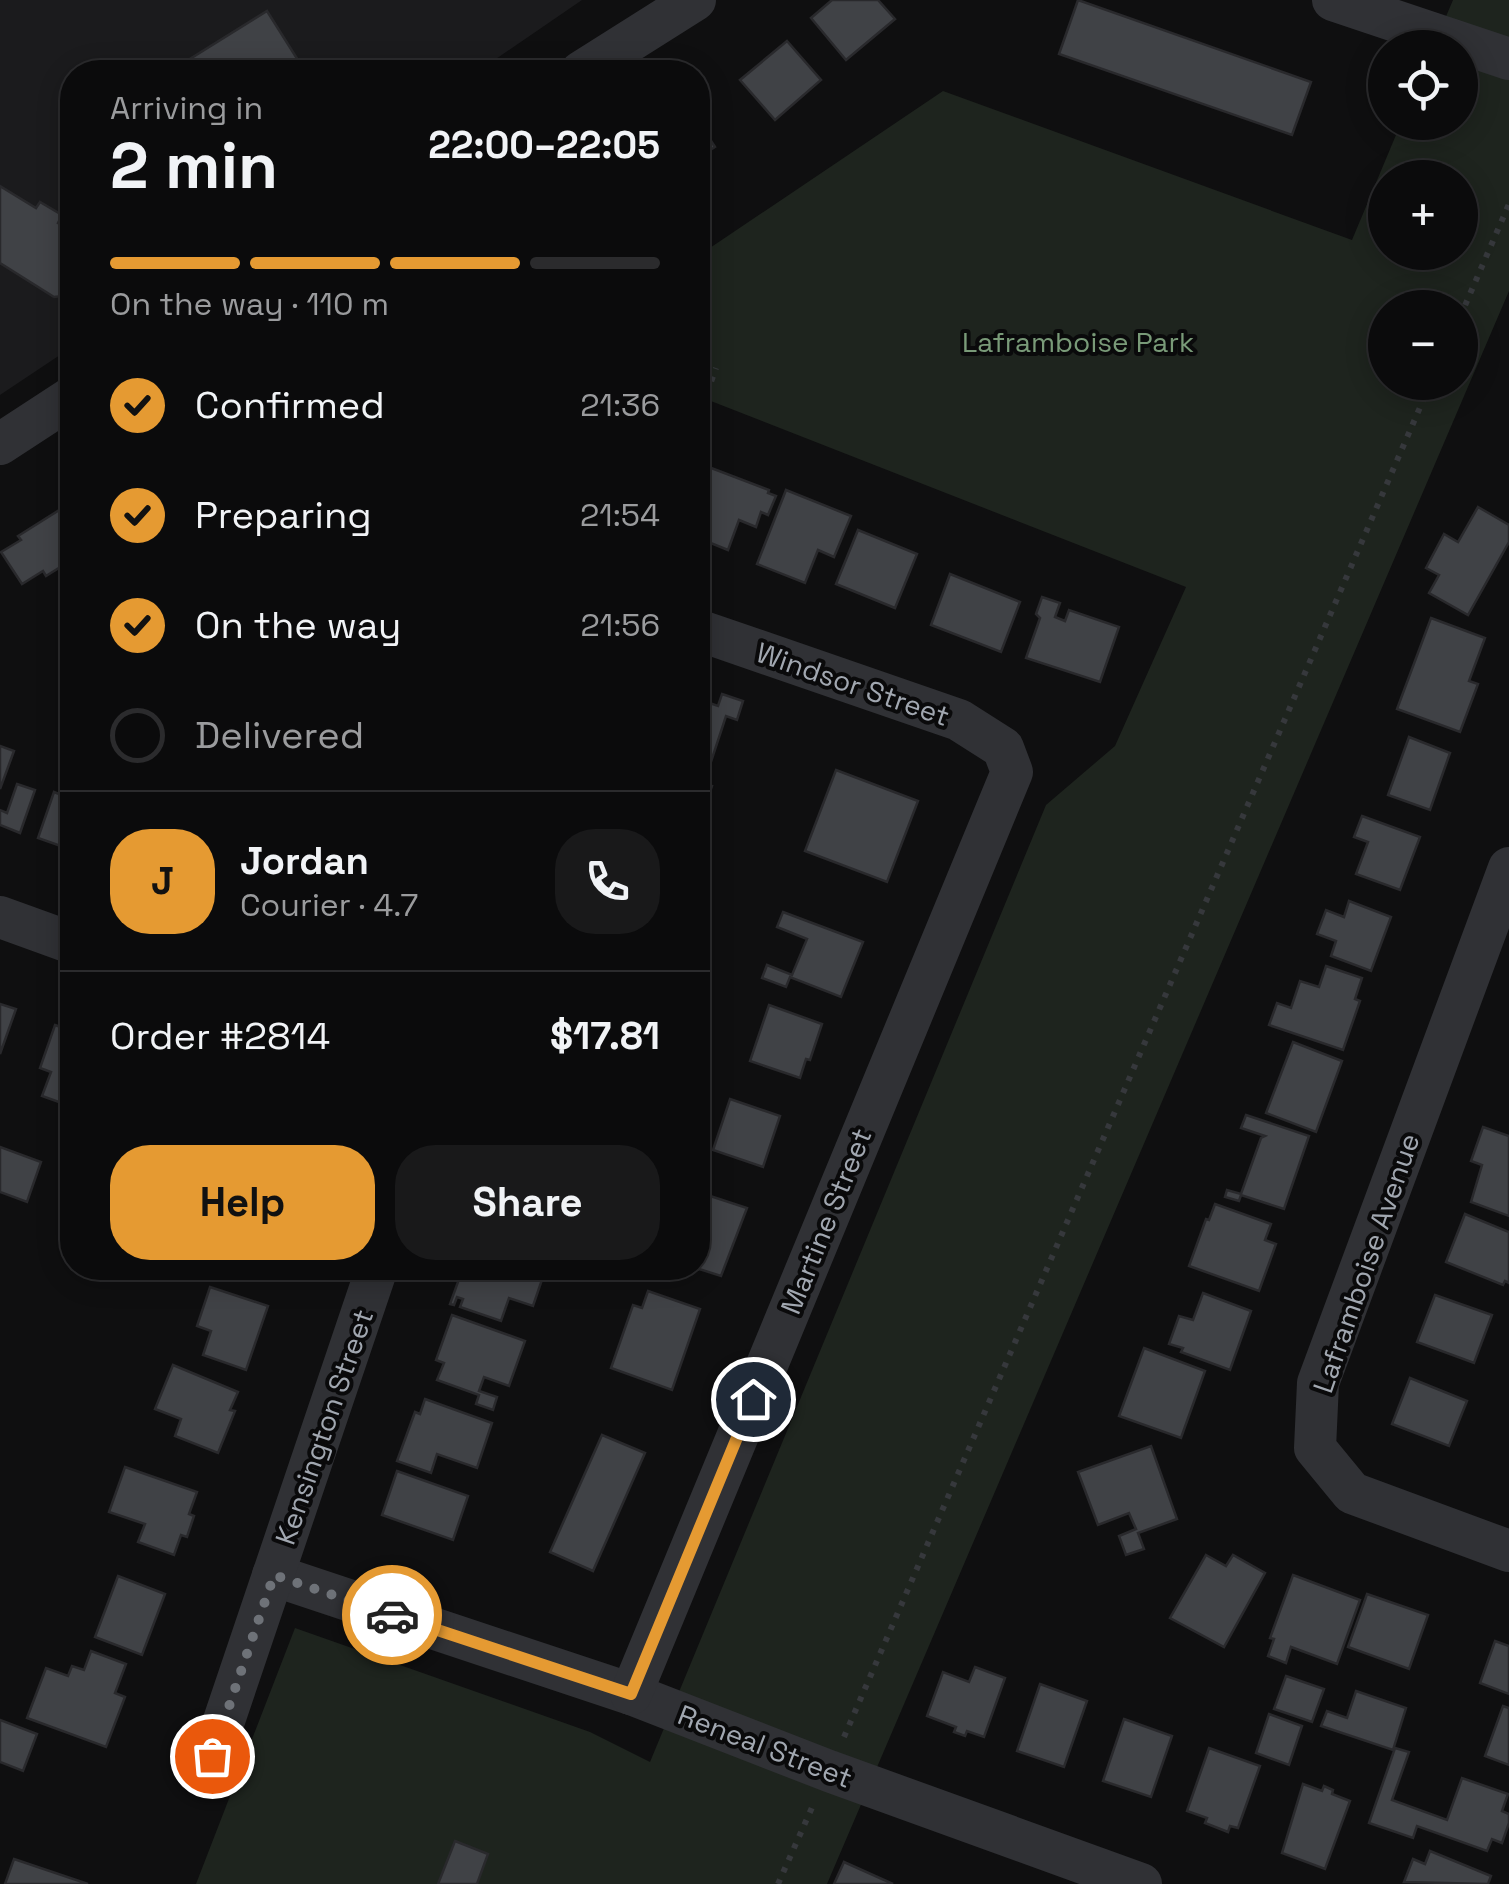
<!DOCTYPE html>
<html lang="en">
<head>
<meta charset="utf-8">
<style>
	body { margin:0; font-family:"Space Grotesk",sans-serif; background:#19191a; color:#f1f3f6; height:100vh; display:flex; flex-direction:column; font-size:38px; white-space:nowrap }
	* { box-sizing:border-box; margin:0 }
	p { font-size:32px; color:#9a9b9d }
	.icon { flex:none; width:55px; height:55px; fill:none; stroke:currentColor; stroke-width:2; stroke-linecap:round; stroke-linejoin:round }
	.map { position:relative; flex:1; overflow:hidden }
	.panel { position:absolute; left:60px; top:60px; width:650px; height:1220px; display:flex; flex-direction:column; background:#0b0b0c; border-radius:40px; box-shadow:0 5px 25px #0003,0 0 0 2px #2b2b2d }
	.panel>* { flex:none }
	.tools { position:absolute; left:1368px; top:30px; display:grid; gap:20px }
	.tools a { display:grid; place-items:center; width:110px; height:110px; border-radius:50%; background:#0b0b0c; box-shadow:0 5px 25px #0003,0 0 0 2px #2b2b2d; font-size:50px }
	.pin { position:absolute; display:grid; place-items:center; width:85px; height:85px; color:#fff; margin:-42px; border:5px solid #fff; border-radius:50%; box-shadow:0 2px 10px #0007 }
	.courier { position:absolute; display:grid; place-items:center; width:100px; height:100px; margin:-50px; border:8px solid #e59a32; border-radius:50%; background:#fff; color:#222; box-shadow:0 2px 12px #0007 }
	.head em { font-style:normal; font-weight:800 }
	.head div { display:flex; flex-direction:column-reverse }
	.head { display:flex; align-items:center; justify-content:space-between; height:170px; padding:0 50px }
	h1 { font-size:65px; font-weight:800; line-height:75px }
	.bar { display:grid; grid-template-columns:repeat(4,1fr); gap:15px 10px; align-content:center; height:120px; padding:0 50px }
	.bar i { height:12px; border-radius:8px; background:#2b2b2d }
	.bar .on { background:#e59a32 }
	.bar p { grid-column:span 4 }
	.line { display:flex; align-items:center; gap:25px; padding:0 50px; border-top:2px solid #2b2b2d }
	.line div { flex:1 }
	.round { display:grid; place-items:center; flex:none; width:105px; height:105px; border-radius:40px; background:#19191a }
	ol { padding:0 50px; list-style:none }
	li { display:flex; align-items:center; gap:30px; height:110px }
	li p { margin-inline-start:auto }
	li .icon { padding:10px; border-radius:50%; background:#e59a32; color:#111; stroke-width:4 }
	li:last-child { color:#9a9b9d }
	li i { width:55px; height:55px; border:5px solid #2b2b2d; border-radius:50% }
	.button { display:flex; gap:20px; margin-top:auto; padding:20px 50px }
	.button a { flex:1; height:115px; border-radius:40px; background:#e59a32; color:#111; font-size:40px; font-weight:800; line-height:115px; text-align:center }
	.button a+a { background:#19191a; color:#f1f3f6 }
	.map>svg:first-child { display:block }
</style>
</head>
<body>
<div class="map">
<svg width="1509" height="1884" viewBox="0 0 1509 1884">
	<rect width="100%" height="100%" fill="#0f0f10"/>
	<path fill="#1b1b1d" d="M0 0H582L477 72H72V347L0 395Z"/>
	<path fill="#1e241e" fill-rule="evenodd" d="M1453 0H1509V291L827 1884H196L295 1628 590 1732 650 1762 1046 805 1115 746 1186 587 698 396V256L943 91 1352 240 1401 123 1460 122V48L1433 47ZM1385 178H1460V252H1385ZM1385 308H1460V382H1385Z"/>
	<g fill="#404246" stroke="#29292c" stroke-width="2.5">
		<path d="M832 0H878L895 19 846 60 811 18Z"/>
		<path d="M1078 0 1311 82 1292 135 1059 54Z"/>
		<path d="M267 11 303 68 295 72H169Z"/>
		<path d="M787 41 821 80 775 120 740 80Z"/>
		<path d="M698 121 715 147 698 158Z"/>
		<path d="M0 186 36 208 40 202 62 215 58 223 72 232V295L54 297 0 263Z"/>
		<path d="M706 466 769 490 768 493 776 496 768 515 761 512 756 527 739 520 728 550 698 538V490Z"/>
		<path d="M786 490 851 516 834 557 818 550 805 583 757 564Z"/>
		<path d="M72 502V565L70 561 46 576 43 571 22 584 1 552 21 540 18 536Z"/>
		<path d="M1478 507 1509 525V542L1468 615 1429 593 1439 575 1426 568 1444 534 1458 542Z"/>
		<path d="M858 530 917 554 895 608 836 584Z"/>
		<path d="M950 574 1020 602 1001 652 931 625Z"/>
		<path d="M1042 597 1060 603 1055 617 1065 621 1069 610 1119 627 1100 682 1026 658 1040 618 1036 614Z"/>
		<path d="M1431 618 1485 638 1469 681 1478 684 1460 732 1397 709Z"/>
		<path d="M722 694 743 701 737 720 726 716 707 774 698 771V699L718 706Z"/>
		<path d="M1409 737 1450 753 1430 810 1388 795Z"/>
		<path d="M0 746 14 751 0 789Z"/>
		<path d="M836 770 918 801 887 882 805 851Z"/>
		<path d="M698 781 712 786 698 827Z"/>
		<path d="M17 784 35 790 20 833 0 825V810L7 813Z"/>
		<path d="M54 792 72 799V850L38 838Z"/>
		<path d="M1362 816 1420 837 1400 890 1356 874 1368 842 1354 837Z"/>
		<path d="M1349 901 1391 917 1371 971 1331 956 1336 941 1317 934 1326 910 1344 917Z"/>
		<path d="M783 912 863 942 841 997 790 977 786 987 762 978 767 965 792 975 807 939 777 927Z"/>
		<path d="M1326 966 1362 978 1355 999 1360 1001 1343 1050 1269 1025 1277 1003 1291 1008 1300 981 1319 987Z"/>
		<path d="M0 1004 16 1009 0 1054Z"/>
		<path d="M769 1005 822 1024 810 1060 806 1059 800 1078 750 1061Z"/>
		<path d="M55 1025 72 1031 70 1106 42 1096 51 1072 40 1068Z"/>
		<path d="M1293 1042 1342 1061 1316 1132 1266 1113Z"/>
		<path d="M730 1099 780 1116 763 1167 713 1150Z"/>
		<path d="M1246 1115 1309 1136 1284 1209 1241 1195 1239 1201 1225 1197 1227 1190 1241 1194 1261 1138 1265 1136 1241 1128Z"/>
		<path d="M1483 1127 1509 1136V1216L1471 1202 1482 1165 1471 1161Z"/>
		<path d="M0 1147 41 1162 27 1202 0 1192Z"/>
		<path d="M698 1192 747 1208 721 1276 696 1268Z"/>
		<path d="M1215 1204 1271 1224 1265 1240 1276 1244 1259 1291 1189 1266 1206 1219 1209 1220Z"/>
		<path d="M1465 1214 1509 1232V1283L1505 1281 1503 1285 1446 1262Z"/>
		<path d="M463 1268H546L533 1306 509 1298 501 1321 460 1307 463 1299 457 1297 454 1305 450 1304Z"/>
		<path d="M210 1287 268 1306 246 1370 203 1355 211 1331 197 1326Z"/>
		<path d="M648 1291 700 1309 672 1390 611 1368 633 1305 642 1308Z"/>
		<path d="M1203 1293 1251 1311 1230 1370 1181 1352 1183 1348 1169 1344 1179 1316 1193 1320Z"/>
		<path d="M1435 1295 1492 1315 1474 1363 1417 1342Z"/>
		<path d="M452 1315 525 1341 509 1386 484 1377 479 1391 497 1397 493 1410 476 1404 479 1395 437 1380 444 1363 436 1360Z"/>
		<path d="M1144 1348 1205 1371 1181 1438 1119 1416Z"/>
		<path d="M173 1365 238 1392 230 1410 235 1411 218 1453 175 1436 181 1419 155 1409Z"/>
		<path d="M1410 1378 1467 1401 1449 1446 1392 1424Z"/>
		<path d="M425 1399 492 1423 477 1468 437 1454 431 1473 397 1461 415 1412 420 1414Z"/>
		<path d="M602 1435 645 1453 593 1571 550 1552Z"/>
		<path d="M1151 1446 1177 1519 1138 1533 1144 1549 1126 1555 1119 1536 1136 1529 1129 1513 1098 1525 1078 1472Z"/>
		<path d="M125 1467 197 1492 189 1514 194 1516 187 1537 181 1535 174 1555 138 1542 145 1524 109 1512Z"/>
		<path d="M397 1471 468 1496 453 1540 382 1515Z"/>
		<path d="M1206 1555 1226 1566 1233 1555 1265 1573 1224 1647 1170 1618Z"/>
		<path d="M1293 1575 1360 1600 1337 1664 1291 1647 1286 1663 1268 1656 1274 1639 1270 1638Z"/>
		<path d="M118 1576 165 1594 142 1655 95 1637Z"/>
		<path d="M1367 1594 1428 1615 1409 1669 1348 1647Z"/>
		<path d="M1495 1641 1509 1646V1694L1480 1683Z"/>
		<path d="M91 1651 126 1664 115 1693 125 1697 106 1747 27 1718 46 1668 68 1676 72 1666 84 1670Z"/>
		<path d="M975 1667 1005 1678 984 1737 967 1731 965 1736 954 1732 956 1727 927 1716 943 1672 969 1682Z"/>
		<path d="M1286 1676 1324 1689 1312 1722 1274 1709Z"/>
		<path d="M1040 1684 1087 1701 1064 1767 1017 1751Z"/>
		<path d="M1356 1691 1406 1708 1393 1750 1321 1726 1327 1711 1347 1718Z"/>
		<path d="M1503 1706 1509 1708V1765L1485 1756Z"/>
		<path d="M1269 1714 1302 1726 1289 1765 1256 1753Z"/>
		<path d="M1124 1719 1172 1736 1151 1797 1103 1781Z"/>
		<path d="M0 1720 37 1734 23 1771 0 1762Z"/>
		<path d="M1209 1748 1260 1766 1238 1828 1230 1826 1228 1832 1205 1823 1207 1818 1187 1811Z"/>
		<path d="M1395 1748 1409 1752 1392 1800 1447 1820 1462 1778 1508 1794 1502 1811 1509 1814V1823L1502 1843 1492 1839 1487 1851 1417 1826 1413 1838 1369 1823Z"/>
		<path d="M1303 1784 1322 1791 1324 1786 1333 1790 1332 1794 1350 1801 1325 1869 1282 1853Z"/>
		<path d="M455 1841 488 1854 477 1884H438Z"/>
		<path d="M1430 1851 1491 1876 1488 1884 1404 1882 1413 1859 1425 1864Z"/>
		<path d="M14 1859 88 1884H5Z"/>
		<path d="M844 1862 893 1884H834Z"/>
	</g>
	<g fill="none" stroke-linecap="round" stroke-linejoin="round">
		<g stroke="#36383c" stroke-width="6" stroke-dasharray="5 8" stroke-linecap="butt">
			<path d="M1460 317 1509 204"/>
			<path d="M698 418 716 368"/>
			<path d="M844 1737 1431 382"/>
			<path d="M778 1884 814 1803"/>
		</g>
		<g stroke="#303135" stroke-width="42">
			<path d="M1333 0 1509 59"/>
			<path d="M581 72 695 0"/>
			<path d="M0 444 72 397"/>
			<path d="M1509 868 1318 1383 1315 1448 1352 1493 1509 1551"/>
			<path d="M0 917 72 943"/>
			<path d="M273 1575 631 1694 829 1771 1141 1884"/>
			<path d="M631 1694 1012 772 1003 748 959 720 698 630"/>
			<path d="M212 1756 377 1268"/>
		</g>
	</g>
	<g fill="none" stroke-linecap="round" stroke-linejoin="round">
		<path stroke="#6e7278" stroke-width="10" stroke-dasharray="0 18" d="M212 1756 274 1575 392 1615"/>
		<path stroke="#e59a32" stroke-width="12" d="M392 1615 631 1694 753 1399"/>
	</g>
	<g text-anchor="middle" stroke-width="8" stroke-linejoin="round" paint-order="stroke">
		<g font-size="28" fill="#799a78" stroke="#0a0a0b">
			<text x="1078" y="352">Laframboise Park</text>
		</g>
		<g font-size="28" fill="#a1a7b0" stroke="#0a0a0b">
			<text transform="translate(853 684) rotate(19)" y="10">Windsor Street</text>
			<text transform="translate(826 1221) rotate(-68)" y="10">Martine Street</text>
			<text transform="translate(1366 1263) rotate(-71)" y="10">Laframboise Avenue</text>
			<text transform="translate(324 1427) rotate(-71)" y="10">Kensington Street</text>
			<text transform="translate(765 1746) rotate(21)" y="10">Reneal Street</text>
		</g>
	</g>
</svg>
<div class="tools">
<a><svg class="icon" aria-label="locate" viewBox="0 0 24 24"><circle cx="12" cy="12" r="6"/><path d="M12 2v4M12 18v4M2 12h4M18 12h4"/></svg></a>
<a>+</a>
<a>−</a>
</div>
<div class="pin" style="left:212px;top:1756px;background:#ea580c"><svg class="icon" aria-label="bag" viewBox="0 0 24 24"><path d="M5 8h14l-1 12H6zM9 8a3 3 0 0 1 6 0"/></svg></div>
<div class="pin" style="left:753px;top:1399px;background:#1f2937"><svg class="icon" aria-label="home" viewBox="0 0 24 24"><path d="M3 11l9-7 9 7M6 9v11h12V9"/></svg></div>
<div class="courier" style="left:392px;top:1615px"><svg class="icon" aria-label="car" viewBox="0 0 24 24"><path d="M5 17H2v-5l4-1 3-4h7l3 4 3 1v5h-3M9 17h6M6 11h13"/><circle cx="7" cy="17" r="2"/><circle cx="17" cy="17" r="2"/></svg></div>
<section class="panel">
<div class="head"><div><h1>2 min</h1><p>Arriving in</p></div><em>22:00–22:05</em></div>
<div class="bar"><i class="on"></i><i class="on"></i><i class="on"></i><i></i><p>On the way · 110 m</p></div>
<ol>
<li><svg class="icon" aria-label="check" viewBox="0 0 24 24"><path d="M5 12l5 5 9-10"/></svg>Confirmed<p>21:36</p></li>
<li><svg class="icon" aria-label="check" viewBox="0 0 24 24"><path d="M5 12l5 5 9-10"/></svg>Preparing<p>21:54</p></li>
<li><svg class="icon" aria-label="check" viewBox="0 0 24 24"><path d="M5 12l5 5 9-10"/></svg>On the way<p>21:56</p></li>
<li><i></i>Delivered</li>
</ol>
<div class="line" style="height:180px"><b class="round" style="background:#e59a32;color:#111">J</b><div><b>Jordan</b><p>Courier · 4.7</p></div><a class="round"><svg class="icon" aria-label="phone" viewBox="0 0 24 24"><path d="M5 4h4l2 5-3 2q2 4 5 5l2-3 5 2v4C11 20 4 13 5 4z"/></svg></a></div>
<div class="line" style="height:130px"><div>Order #2814</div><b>$17.81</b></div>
<div class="button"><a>Help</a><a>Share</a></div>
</section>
</div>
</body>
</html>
